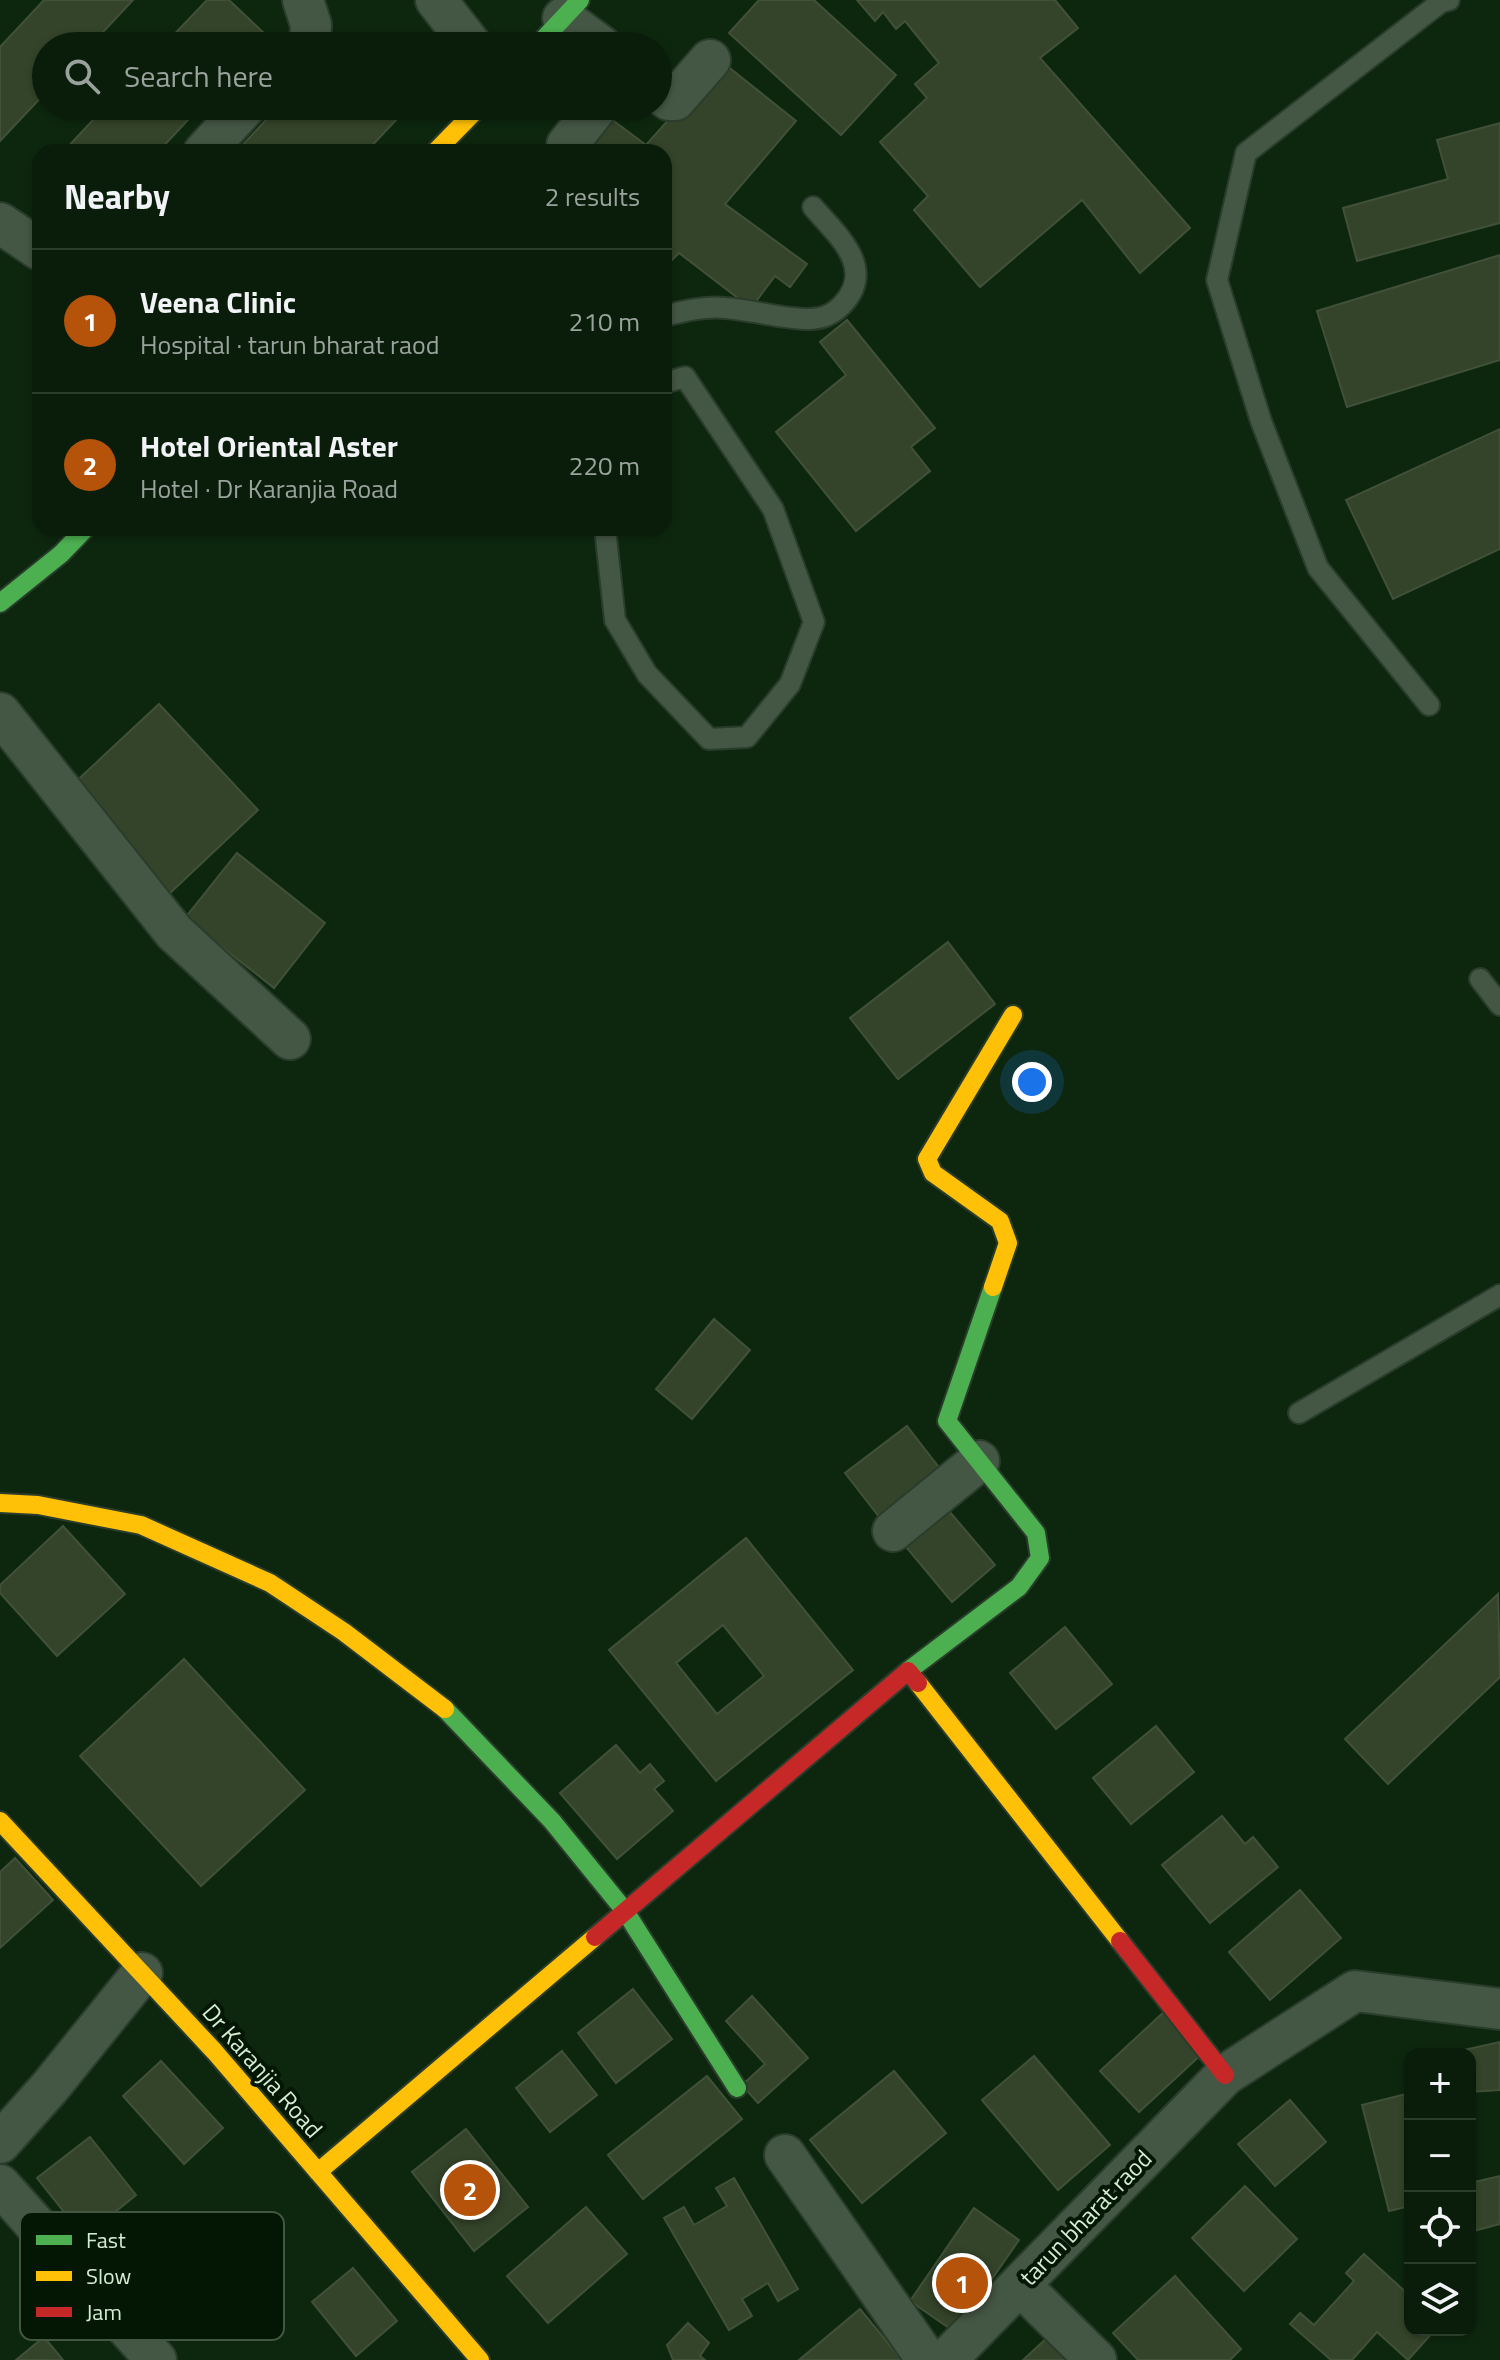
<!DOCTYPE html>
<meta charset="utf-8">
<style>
body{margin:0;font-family:"Titillium Web",sans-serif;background:#182a18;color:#f1f3f6}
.controls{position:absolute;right:24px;bottom:24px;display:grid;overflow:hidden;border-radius:16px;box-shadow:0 2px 6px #0004}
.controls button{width:72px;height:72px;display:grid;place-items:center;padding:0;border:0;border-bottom:2px solid #2a3b2b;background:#0a1d0a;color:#f1f3f6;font:40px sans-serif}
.you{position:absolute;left:1032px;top:1082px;width:28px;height:28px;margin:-20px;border:6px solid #fff;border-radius:50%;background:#1a73e8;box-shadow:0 0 0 12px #1a73e833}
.badge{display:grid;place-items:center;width:52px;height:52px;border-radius:50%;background:#b45309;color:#fff;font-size:26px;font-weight:700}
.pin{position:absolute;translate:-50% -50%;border:4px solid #fff;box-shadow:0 2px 8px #0006}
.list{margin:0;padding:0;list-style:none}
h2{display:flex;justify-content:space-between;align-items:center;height:104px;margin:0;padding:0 32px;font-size:34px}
h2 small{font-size:26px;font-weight:400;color:#99a29c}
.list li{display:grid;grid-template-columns:52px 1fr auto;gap:24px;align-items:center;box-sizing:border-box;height:144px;padding:0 32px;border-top:2px solid #2a3b2b}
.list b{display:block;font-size:30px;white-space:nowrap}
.list p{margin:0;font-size:26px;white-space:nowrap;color:#99a29c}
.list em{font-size:26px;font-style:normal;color:#99a29c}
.icon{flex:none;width:44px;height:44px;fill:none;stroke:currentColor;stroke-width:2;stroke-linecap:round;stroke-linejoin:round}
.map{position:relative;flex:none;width:1500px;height:2360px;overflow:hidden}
.search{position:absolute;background:#0a1d0a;box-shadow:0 2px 6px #0004;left:32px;top:32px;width:640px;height:88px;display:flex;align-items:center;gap:20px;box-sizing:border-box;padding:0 28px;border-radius:44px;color:#99a29c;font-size:30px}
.panel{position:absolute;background:#0a1d0a;box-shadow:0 2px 6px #0004;left:32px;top:144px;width:640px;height:392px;border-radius:24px}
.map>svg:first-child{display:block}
</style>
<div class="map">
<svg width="1500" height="2360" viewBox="0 0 1500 2360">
<rect width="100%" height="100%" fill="#0d270e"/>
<g fill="#34442a" stroke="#415139" stroke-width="2" fill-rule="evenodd">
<path d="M44 0H133L90 46H46V92L0 141V47Z"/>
<path d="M207 0H229L267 36 258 46H163Z"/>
<path d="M759 0H814L896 75 841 135 729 33Z"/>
<path d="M857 0H1055L1078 28 1040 58 1190 228 1140 273 1082 200 980 287 914 210 928 196 880 142 927 98 915 84 939 63 905 21 896 29 883 12 875 21Z"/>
<path d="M721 61 796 121 725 204 807 264 790 287 775 276 751 308 679 253 664 268V152H580L610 118 646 145Z"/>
<path d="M106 106H201L158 152H63Z"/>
<path d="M279 106H380L396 120 366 152H236Z"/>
<path d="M1500 123V223L1357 261 1343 208 1448 179 1437 140Z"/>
<path d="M1500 255V360L1347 407 1317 311Z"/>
<path d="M847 320 935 428 911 447 930 471 856 531 776 432 846 375 820 342Z"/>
<path d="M1500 429V549L1393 599 1346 500Z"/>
<path d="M159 704 258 810 169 894 69 788Z"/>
<path d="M237 853 325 923 274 988 185 918Z"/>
<path d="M948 942 995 1004 898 1079 850 1018Z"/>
<path d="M714 1319 750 1350 692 1419 656 1389Z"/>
<path d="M907 1426 948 1479 887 1527 845 1473Z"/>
<path d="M949 1511 995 1565 952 1602 906 1547Z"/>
<path d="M63 1526 125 1594 57 1656 0 1593V1585Z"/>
<path d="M746 1538 853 1670 716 1781 609 1650ZM723 1625 764 1676 717 1714 676 1663Z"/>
<path d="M1498 1594 1500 1677 1388 1784 1345 1739Z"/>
<path d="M1065 1627 1112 1684 1056 1729 1010 1673Z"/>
<path d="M184 1659 305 1790 201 1886 80 1756Z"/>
<path d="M1156 1726 1194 1772 1131 1824 1093 1778Z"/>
<path d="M616 1745 640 1773 650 1764 664 1781 654 1789 673 1811 617 1859 560 1793Z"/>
<path d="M1222 1816 1245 1844 1253 1837 1278 1867 1210 1923 1162 1865Z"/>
<path d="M15 1858 53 1900 0 1948V1872Z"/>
<path d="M1300 1890 1341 1938 1270 2000 1229 1952Z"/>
<path d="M633 1989 672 2039 616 2083 578 2033Z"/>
<path d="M752 1996 808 2058 758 2103 742 2085 765 2064 726 2021Z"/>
<path d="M1165 2011 1204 2052 1139 2112 1100 2071Z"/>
<path d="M1500 2042V2090L1470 2092V2054H1446Z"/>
<path d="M562 2051 597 2095 550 2132 516 2088Z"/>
<path d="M1034 2056 1110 2145 1058 2190 982 2100Z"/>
<path d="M161 2061 223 2128 184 2164 123 2096Z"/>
<path d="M894 2071 946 2133 862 2203 810 2140Z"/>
<path d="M707 2076 742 2119 643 2199 608 2155Z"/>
<path d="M1410 2093V2206L1389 2211 1362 2105Z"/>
<path d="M1290 2100 1326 2142 1275 2186 1238 2144Z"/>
<path d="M466 2129 528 2207 474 2251 412 2172Z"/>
<path d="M90 2137 136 2195 84 2237 37 2178Z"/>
<path d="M1500 2176V2224L1470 2232V2183Z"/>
<path d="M734 2178 798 2289 778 2301 768 2283 742 2299 752 2316 729 2330 664 2218 684 2207 694 2225 727 2206 716 2188Z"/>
<path d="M1245 2186 1297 2239 1244 2291 1192 2238Z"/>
<path d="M586 2207 627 2254 548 2323 507 2276Z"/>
<path d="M974 2208 1019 2240 955 2332 910 2301Z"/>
<path d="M1364 2254 1410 2296V2330H1435L1408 2360 1377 2332 1352 2360H1331L1290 2324 1300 2313 1314 2325 1354 2281 1346 2273Z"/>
<path d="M353 2268 397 2321 356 2356 312 2302Z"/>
<path d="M1175 2276 1241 2349 1230 2360H1138L1113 2333Z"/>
<path d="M860 2309 902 2360H799Z"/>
<path d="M688 2323 709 2343 700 2356 705 2360H673L667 2345Z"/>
<path d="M44 2337 63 2360H16Z"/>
<path d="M1048 2337 1068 2360H1023Z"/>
</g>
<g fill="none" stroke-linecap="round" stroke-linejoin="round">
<g stroke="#2a3c2b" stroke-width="24">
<g id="lane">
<path d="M664 316C684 311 704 306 725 308 753 310 781 319 810 319 824 318 832 315 842 305 877 268 837 235 813 207"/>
<path d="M605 528 615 620 647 674 709 739 747 737 790 684 814 622 773 509 685 377 664 383"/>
<path d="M1429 705 1318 568 1261 421 1217 280 1246 153 1441 2 1449 0"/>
<path d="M1480 979 1500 1005"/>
<path d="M1299 1413 1500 1295"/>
</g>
</g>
<g stroke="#2a3c2b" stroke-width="44">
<g id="street">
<path d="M303 0 311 25 310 44 308 46"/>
<path d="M436 0 472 46"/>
<path d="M563 18 601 46"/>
<path d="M658 92 669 100H675L710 60"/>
<path d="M567 145 598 106"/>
<path d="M204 152 246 106"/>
<path d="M0 223 40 250"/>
<path d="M0 713 174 932 290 1039"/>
<path d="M893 1531 979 1461"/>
<path d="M0 2143 50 2087 142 1973"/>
<path d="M785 2155 927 2360"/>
<path d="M0 2185 156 2360"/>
<path d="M1021 2286 1096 2360"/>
<path d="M946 2360 1225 2075 1355 1991 1500 2009"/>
</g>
</g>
<g stroke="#2a3c2b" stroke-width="22">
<g id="fast">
<path d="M537 46 580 0"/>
<path d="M0 603 61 554 86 528"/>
<path d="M908 1671 1019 1587 1040 1558 1036 1533 947 1421 993 1287"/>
<path d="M445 1709 552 1821 625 1911 737 2088"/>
</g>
</g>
<g stroke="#2a3c2b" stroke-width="22">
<g id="slow">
<path d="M435 152 480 106"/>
<path d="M993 1287 1008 1243 1000 1221 933 1173 927 1159 1013 1015"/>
<path d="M0 1503 38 1505 141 1525 270 1583 344 1632 445 1709"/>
<path d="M918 1683 1120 1941"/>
<path d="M0 1821 214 2051 480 2360"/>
<path d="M318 2172 595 1937"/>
</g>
</g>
<g stroke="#2a3c2b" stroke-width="22">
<g id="jam">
<path d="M595 1937 908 1671 918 1683"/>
<path d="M1120 1941 1225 2075"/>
</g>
</g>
<use href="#lane" stroke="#445644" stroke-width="20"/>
<use href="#street" stroke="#445644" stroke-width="40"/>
<use href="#fast" stroke="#4caf50" stroke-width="18"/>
<use href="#slow" stroke="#ffc107" stroke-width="18"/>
<use href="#jam" stroke="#c62828" stroke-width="18"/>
</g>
<g text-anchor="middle" stroke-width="8" stroke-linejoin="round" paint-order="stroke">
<g font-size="24" fill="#d4edd2" stroke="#041604">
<text transform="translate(262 2071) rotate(49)" y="8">Dr Karanjia Road</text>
<text transform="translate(1086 2218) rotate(-46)" y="8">tarun bharat raod</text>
</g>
</g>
<rect x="20" y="2212" width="264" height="128" rx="12" fill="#041604" stroke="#425642" stroke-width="2"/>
<rect x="36" y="2235" width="36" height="10" fill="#4caf50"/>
<rect x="36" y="2271" width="36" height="10" fill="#ffc107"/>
<rect x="36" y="2307" width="36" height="10" fill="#c62828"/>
<g font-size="22" fill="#d4edd2">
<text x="86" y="2248">Fast</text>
<text x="86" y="2284">Slow</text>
<text x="86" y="2320">Jam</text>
</g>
</svg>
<div class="controls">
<button>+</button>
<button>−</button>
<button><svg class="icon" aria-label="locate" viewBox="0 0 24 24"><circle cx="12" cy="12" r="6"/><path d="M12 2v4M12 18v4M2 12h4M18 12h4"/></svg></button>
<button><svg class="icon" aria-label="layers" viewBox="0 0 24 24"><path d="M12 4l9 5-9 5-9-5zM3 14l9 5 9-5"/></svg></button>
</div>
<div class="you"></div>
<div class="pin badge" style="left:962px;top:2283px">1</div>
<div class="pin badge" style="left:470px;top:2190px">2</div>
<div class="search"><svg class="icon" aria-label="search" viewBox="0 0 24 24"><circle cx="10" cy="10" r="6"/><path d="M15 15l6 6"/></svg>Search here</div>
<section class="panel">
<h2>Nearby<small>2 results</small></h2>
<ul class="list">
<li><span class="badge">1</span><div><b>Veena Clinic</b><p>Hospital · tarun bharat raod</p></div><em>210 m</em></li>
<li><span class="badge">2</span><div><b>Hotel Oriental Aster</b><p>Hotel · Dr Karanjia Road</p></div><em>220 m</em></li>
</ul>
</section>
</div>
